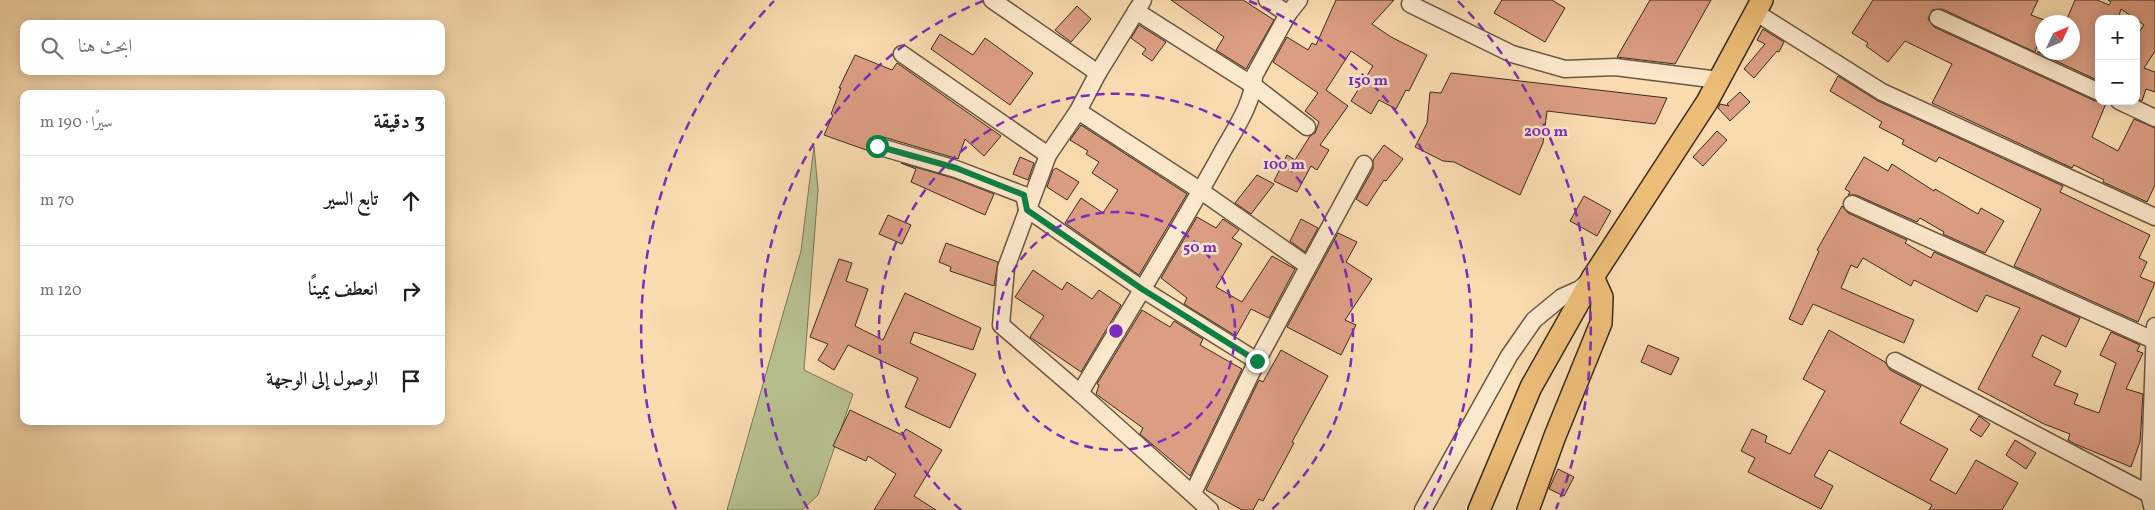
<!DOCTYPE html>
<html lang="ar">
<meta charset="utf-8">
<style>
body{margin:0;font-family:Vollkorn,Amiri,serif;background:#f2f2f2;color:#202124;direction:rtl}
.controls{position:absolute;right:15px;top:15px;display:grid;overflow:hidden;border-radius:10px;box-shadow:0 2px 12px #0003}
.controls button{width:45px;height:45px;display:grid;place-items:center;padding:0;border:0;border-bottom:1px solid #e0e0e0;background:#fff;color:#202124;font:25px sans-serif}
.compass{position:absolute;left:2035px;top:15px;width:45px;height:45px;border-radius:50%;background:#fff;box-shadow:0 2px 12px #0003;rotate:46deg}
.stop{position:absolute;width:15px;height:15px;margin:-11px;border:4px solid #0b8043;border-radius:50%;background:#fff}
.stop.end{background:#0b8043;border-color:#fff;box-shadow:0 1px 5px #0008}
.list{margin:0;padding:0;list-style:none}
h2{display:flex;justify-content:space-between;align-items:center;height:65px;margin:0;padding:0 20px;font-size:21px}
h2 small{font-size:16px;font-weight:400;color:#757577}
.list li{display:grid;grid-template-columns:32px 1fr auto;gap:15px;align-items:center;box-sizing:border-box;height:90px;padding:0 20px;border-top:1px solid #e0e0e0}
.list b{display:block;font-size:19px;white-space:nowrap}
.list em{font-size:16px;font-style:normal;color:#757577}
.icon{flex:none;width:28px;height:28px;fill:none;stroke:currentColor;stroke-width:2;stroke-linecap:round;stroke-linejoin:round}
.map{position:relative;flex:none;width:2155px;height:510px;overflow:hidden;direction:ltr}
.search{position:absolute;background:#fff;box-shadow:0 2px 12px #0003;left:20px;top:20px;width:425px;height:55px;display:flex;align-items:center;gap:12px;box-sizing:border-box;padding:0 18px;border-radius:10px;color:#757577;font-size:19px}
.panel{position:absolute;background:#fff;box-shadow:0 2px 12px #0003;left:20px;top:90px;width:425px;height:335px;border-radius:10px;direction:rtl}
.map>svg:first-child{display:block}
</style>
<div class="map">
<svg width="2155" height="510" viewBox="0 0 2155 510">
<rect width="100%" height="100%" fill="#fadcb0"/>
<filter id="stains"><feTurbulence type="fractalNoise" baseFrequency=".004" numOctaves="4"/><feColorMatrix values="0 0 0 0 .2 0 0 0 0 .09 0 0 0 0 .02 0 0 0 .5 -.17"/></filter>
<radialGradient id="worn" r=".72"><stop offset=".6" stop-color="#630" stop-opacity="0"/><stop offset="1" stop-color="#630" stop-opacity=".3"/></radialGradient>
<path fill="#b8c290" stroke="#797657" d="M814 146 818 190 804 370 853 394 818 495 802 510H727L801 251Z"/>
<g fill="#dc9e83" stroke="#3a2b1e">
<path d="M1171 0H1243L1274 20 1246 69 1216 50 1224 37Z"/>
<path d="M1336 0H1394L1372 24 1391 37 1427 55 1409 91 1406 90 1396 109 1379 100 1371 114 1351 101 1373 66 1351 51 1326 90 1348 106 1320 145 1329 150 1317 170 1311 166 1297 192 1274 181 1287 155 1295 160 1310 136 1315 133 1319 122 1305 111 1318 93 1273 62 1287 37 1308 50 1312 43 1316 45Z"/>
<path d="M1502 0H1552L1565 8 1545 42 1494 13Z"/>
<path d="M1650 0H1711L1675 64 1617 57Z"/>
<path d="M1873 0H2038L2031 15 2047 21 2042 22V32L2035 52 1942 9 1932 10 1928 19 1934 27 2095 101H2107L2092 137 2118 151 2134 119 2155 128V185L2147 202 2103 182 2104 180 2074 165 2072 168 1932 103 1952 64 1905 41 1888 62 1866 46 1868 43 1852 33Z"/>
<path d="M2075 0H2097L2109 5 2111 2 2108 0H2155V51L2144 68 2155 72V92L2146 89 2142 101 2136 98V36L2144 25 2121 9 2118 19H2099V81L2037 52H2072V21L2067 19Z"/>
<path d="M1077 6 1091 19 1071 42 1055 30Z"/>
<path d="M1139 25 1166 42 1152 61 1142 54 1146 49 1131 38Z"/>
<path d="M1763 29 1784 42 1779 52 1777 51 1754 78 1744 69 1765 44 1757 40Z"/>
<path d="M940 34 973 55 985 38 1033 73 1010 105 931 49Z"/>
<path d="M855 55 892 70 897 63 1001 136 984 156 965 139 958 159 880 136 870 139 867 144 869 151 824 135 833 115 831 114 841 88H839Z"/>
<path d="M1451 73 1667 98 1655 124 1547 111 1543 143 1520 195 1454 162 1443 161 1415 147 1427 123 1430 92 1441 93Z"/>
<path d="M1838 76 1878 101 2063 186 2060 192 2150 235 2139 258 2147 262 2140 277 2155 283 2138 322 2014 266 2041 209 1939 157 1936 162 1902 144 1904 140 1879 127 1882 122 1830 91Z"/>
<path d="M1740 92 1750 102 1730 121 1718 108 1720 104 1729 106 1727 104Z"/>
<path d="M1081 125 1187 194 1139 275 1065 223 1081 198 1103 213 1118 190 1092 173 1099 162 1086 154 1088 151 1070 140Z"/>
<path d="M1717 131 1727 140 1703 166 1693 157Z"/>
<path d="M1384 145 1403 159 1386 181 1384 180 1367 206 1356 199 1373 169V160Z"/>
<path d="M1020 157 1034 163 1028 180 1013 174Z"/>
<path d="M1864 157 1888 171 1892 164 1934 191 1935 189 1978 214 1981 208 2004 221 1985 253 1943 234 1944 232 1920 218 1917 222 1856 195H1848L1850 192 1845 189Z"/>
<path d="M901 163 953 178 994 194 985 215 911 182 916 169Z"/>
<path d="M1056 168 1079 182 1067 200 1047 187 1053 170Z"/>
<path d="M1257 175 1274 184 1251 214 1235 203Z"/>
<path d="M1584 196 1611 211 1597 236 1570 221Z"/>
<path d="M1842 206 1848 213 1907 240 1905 243 1931 258 1934 252 2080 318 2066 347 2042 335 2032 356 2061 371 2054 385 2078 394 2074 404 2099 413 2116 363 2100 355 2111 332 2140 345 2137 351 2143 353 2126 389 2143 394 2140 442 2131 467 2075 444 2068 440 2070 434 2044 424 1978 389 2020 308 1986 295 1977 312 1914 280 1911 286 1863 258 1857 268 1851 265 1841 288 1914 320 1904 343 1813 304 1802 325 1789 319 1819 251 1817 250Z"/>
<path d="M888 215 911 225 902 244 879 234Z"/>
<path d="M1197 217 1216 228 1223 219 1239 230 1232 238 1242 244 1216 287 1242 302 1272 256 1295 269 1269 318 1251 309 1236 336 1184 304 1187 298 1161 278Z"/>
<path d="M1301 219 1318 228 1305 252 1290 241Z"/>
<path d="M1338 233 1357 242 1346 262 1372 279 1345 320 1356 325 1341 355 1287 327Z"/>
<path d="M946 243 998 262 994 286 950 271 951 267 939 262Z"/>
<path d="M839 259 852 263 846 281 868 289 855 326 883 340 905 293 981 328 973 350 914 332 910 343 976 374 950 428 905 407 918 378 848 345 834 370 818 360 828 344 810 337Z"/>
<path d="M1033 270 1062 290 1067 282 1092 299 1099 290 1121 305 1081 372 1030 337 1044 316 1015 297Z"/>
<path d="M1142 310 1170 327 1174 321 1203 339 1200 345 1242 369 1190 476 1140 434 1143 428 1096 394 1099 385 1097 384Z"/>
<path d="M1829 330 1885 362 1890 370 1921 386 1900 423 1948 449 1930 480 1956 494 1976 460 2018 483 2002 510H1929L1932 505 1829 450 1814 476 1833 486 1821 509 1748 472 1755 458 1741 451 1752 429 1767 436 1765 442 1790 454 1825 391 1803 379Z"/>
<path d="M1648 345 1679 358 1671 375 1641 362Z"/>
<path d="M1281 350 1328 376 1292 442 1294 443 1263 501 1259 499 1253 510H1242L1206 490 1259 380 1263 382Z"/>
<path d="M850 410 902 435 906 429 942 450 914 496 936 510H874L896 474 868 456 866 461 833 446Z"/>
<path d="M1979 416 1990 424 1981 437 1970 430Z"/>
<path d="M2015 440 2036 453 2026 469 2006 455Z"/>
<path d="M1558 469 1574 477 1564 496 1549 489Z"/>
</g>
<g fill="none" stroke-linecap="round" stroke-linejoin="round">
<g stroke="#6a5742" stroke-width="19">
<g id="minor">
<path d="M992 0 1098 73"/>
<path d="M1267 0 1288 14"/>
<path d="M1410 4 1512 54 1565 69 1615 67 1719 80"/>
<path d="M1136 11 1254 86 1307 127"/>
<path d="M1755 12 1882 92 2155 217"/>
<path d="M1938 18 2099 92"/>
<path d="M902 54 1048 155"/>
<path d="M2119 101 2155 118"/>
<path d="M1078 111 1201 191 1308 266"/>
<path d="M877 146 956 169 1024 195 1027 209 1142 289 1257 361"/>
<path d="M1852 204 2153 340"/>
<path d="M1895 361 2149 494 2155 491"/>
<path d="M1080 393 1001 325 1006 268 1048 155 1078 111 1098 73 1143 0"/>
<path d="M1193 493 1257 361 1364 164"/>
<path d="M1210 510 1080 393C1127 314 1176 236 1220 156 1233 132 1254 103 1254 76L1288 14 1299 0"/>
<path d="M1423 510 1509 356 1534 320 1562 297 1580 289 1590 280"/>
<path d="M2153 510 2149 494 2155 326"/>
</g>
</g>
<g stroke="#3a2b1e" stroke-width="24">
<g id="major">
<path d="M1479 510 1531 387 1593 277 1707 102 1762 0"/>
<path d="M1528 510 1555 436 1601 323 1602 297 1593 277"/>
</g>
</g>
<use href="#minor" stroke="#fce8cc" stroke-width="16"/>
<use href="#major" stroke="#edbe78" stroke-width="21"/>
</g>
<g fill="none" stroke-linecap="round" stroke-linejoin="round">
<path stroke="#0b8043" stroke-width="6" d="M877 146 956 168 1024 195 1027 210 1142 289 1257 361"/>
</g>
<g fill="none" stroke="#7b2cbf" stroke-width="2.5" stroke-dasharray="9 6">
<circle cx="1116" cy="331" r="119"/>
<path d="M961 510A237 237 0 1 1 1271 510"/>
<path d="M808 509A356 356 0 0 1 983 1M1249 1A356 356 0 0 1 1424 509"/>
<path d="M676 509A475 475 0 0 1 774 1M1458 1A475 475 0 0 1 1556 509"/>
</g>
<circle cx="1116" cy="331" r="8" fill="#7b2cbf" stroke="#fce8cc" stroke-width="2.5"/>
<g font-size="15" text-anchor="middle" font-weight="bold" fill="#7b2cbf" stroke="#fce8cc" stroke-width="5" stroke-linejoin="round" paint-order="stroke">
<text x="1368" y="85">150 m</text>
<text x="1546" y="136">200 m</text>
<text x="1284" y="169">100 m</text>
<text x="1200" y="252">50 m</text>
</g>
<rect width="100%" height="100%" filter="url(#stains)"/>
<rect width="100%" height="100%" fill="url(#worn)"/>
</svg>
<div class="controls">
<button>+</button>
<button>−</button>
</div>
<svg class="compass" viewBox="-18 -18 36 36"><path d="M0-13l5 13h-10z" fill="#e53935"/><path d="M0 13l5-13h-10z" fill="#757577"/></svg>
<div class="stop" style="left:877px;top:146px"></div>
<div class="stop end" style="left:1257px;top:361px"></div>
<div class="search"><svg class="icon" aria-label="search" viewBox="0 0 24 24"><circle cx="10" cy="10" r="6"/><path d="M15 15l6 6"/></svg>ابحث هنا</div>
<section class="panel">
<h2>3 دقيقة<small>سيرًا · 190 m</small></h2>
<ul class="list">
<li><svg class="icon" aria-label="ahead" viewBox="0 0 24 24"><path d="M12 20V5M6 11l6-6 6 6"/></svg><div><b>تابع السير</b></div><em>70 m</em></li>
<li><svg class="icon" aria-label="right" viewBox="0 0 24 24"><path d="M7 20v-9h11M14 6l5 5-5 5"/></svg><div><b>انعطف يمينًا</b></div><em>120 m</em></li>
<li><svg class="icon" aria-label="arrive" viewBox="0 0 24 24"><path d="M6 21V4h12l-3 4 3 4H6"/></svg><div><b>الوصول إلى الوجهة</b></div></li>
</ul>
</section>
</div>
